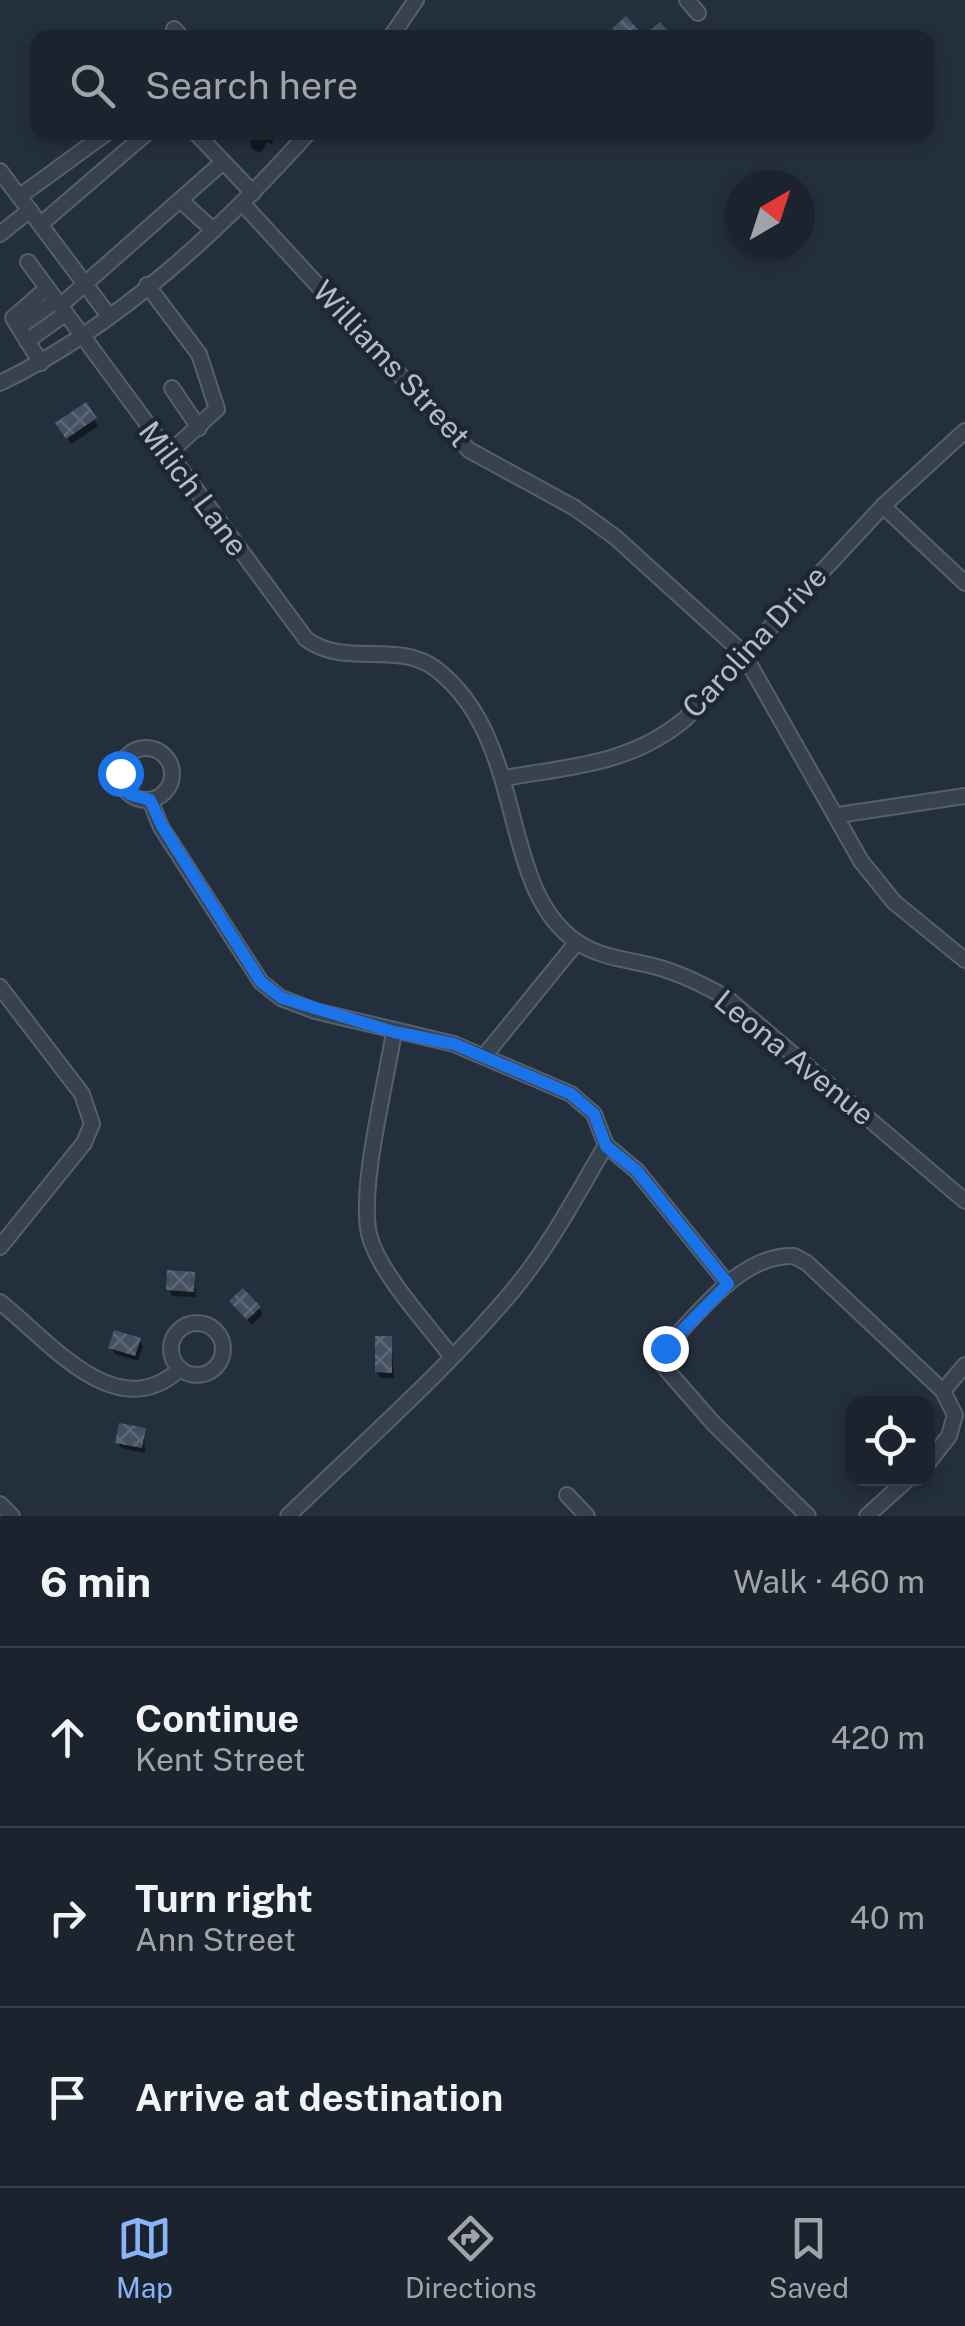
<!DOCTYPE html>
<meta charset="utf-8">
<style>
body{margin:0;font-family:"Public Sans",sans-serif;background:#242b36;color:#f1f3f6}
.controls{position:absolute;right:30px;bottom:30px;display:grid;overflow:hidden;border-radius:20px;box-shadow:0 5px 15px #0003}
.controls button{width:90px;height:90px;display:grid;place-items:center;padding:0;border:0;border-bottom:2px solid #39404a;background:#1b232e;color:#f1f3f6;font:50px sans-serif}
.compass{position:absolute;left:725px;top:170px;width:90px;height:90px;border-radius:50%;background:#1b232e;box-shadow:0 5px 15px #0003;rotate:39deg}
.stop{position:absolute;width:30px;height:30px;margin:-22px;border:8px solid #1a73e8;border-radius:50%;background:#fff}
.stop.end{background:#1a73e8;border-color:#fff;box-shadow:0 2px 10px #0008}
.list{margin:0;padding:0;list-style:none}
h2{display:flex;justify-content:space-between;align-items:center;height:130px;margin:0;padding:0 40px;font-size:42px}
h2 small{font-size:32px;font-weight:400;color:#a0a4aa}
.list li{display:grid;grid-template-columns:65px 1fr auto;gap:30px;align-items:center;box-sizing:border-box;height:180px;padding:0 40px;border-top:2px solid #39404a}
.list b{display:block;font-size:38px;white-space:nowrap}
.list p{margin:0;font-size:32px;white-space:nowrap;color:#a0a4aa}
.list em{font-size:32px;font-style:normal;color:#a0a4aa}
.icon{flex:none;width:55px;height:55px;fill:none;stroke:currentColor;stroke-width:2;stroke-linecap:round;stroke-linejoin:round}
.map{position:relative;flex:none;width:965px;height:1516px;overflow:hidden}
.search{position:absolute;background:#1b232e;box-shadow:0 5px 15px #0003;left:30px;right:30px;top:30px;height:110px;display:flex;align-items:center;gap:25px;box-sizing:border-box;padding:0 35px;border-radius:20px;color:#a0a4aa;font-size:38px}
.sheet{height:670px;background:#1b232e}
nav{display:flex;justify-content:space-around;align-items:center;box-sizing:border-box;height:140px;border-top:2px solid #39404a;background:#1b232e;font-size:28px;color:#a0a4aa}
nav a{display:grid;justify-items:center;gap:5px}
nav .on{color:#8ab4f8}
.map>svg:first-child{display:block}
</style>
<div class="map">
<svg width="965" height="1516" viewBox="0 0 965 1516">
<defs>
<pattern id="building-cross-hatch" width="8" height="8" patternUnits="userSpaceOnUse" patternTransform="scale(2.5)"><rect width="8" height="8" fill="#455162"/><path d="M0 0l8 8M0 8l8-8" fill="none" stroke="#5d6877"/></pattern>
</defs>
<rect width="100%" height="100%" fill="#242f3e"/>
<g fill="#0007">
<path d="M242 132H285L282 140 275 137 272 144 267 142 261 153 252 149 248 135Z"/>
<path d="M86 406 98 426 71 444 58 424Z"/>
<path d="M194 1274 196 1297 172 1296 169 1290Z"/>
<path d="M232 1302 259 1308 263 1314 252 1325Z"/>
<path d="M391 1339 394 1378H381L377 1372Z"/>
<path d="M139 1340 143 1346 138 1361 115 1354 111 1348Z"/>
<path d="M144 1431 145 1453 121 1448 118 1442Z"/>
</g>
<g fill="url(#building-cross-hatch)">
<path d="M626 16 644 36 660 22 674 38H620L612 29Z"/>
<path d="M86 402 97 418 66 439 55 423Z"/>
<path d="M167 1270 195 1272 194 1292 166 1290Z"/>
<path d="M243 1288 261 1307 247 1320 229 1301Z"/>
<path d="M114 1330 141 1338 135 1356 108 1348Z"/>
<path d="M375 1336H392V1373L375 1372Z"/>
<path d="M119 1423 146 1428 142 1448 115 1443Z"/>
</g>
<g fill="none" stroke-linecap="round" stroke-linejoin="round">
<g stroke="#565f6c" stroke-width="18">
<g id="minor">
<path d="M687 0 698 13"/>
<path d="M174 29 182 38"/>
<path d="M390 38 416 0"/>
<path d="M195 132 253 193"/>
<path d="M0 171 109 316"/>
<path d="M20 196 108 132"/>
<path d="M180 200 212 229"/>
<path d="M243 204 469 450 575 508 615 537 743 653 861 861 894 902 965 960"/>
<path d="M41 224 148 132"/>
<path d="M0 234 30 210"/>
<path d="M28 262 306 639C345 668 398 640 436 669 529 741 497 888 577 942 600 958 631 960 657 967 682 974 704 985 727 998L965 1201"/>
<path d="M147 285 199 354 217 409 167 455"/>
<path d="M60 306 223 162"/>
<path d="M19 327 56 301"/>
<path d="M27 341 65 314"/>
<path d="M41 363 13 318 47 288"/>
<path d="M0 383C118 326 222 229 309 132"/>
<path d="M172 388 199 428"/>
<path d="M883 506 965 583"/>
<circle cx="146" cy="774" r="26"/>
<path d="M505 778C573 766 631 764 685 719L883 506 965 431"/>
<path d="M150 800 161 827 261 982 281 998 315 1011 454 1044 571 1094 594 1114 606 1145 637 1171 728 1284"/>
<path d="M838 815 965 796"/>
<path d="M0 987 82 1094 92 1124 84 1143 0 1247"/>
<path d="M394 1032C386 1083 359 1187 369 1234 378 1272 428 1325 452 1357"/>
<path d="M485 1055 577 942"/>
<path d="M0 1302C51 1343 117 1427 180 1369"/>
<circle cx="197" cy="1349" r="26"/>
<path d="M943 1391 965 1365"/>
<path d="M567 1495 587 1516"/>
<path d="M0 1504 12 1516"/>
<path d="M288 1516C364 1442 447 1370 515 1288 551 1244 577 1194 606 1145"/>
<path d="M808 1516 714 1424 659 1361 665 1348C699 1313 741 1254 794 1256L807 1263 943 1391 955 1415 949 1436 928 1463"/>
<path d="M867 1516 909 1478"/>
</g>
</g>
<use href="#minor" stroke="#38414e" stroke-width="14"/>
</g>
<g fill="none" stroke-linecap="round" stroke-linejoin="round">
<path stroke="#1a73e8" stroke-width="12" d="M120 773 129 794 150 800 162 826 261 982 282 998 394 1032 454 1044 571 1094 594 1114 606 1146 637 1171 728 1284 665 1348"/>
</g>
<g text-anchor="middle" stroke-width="9" stroke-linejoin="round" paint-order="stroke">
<g font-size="30" fill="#b4bcc9" stroke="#1d2633">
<text transform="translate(391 364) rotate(47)" y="10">Williams Street</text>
<text transform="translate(193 489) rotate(53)" y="10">Milich Lane</text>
<text transform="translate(755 642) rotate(-47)" y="10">Carolina Drive</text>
<text transform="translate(794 1058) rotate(39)" y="10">Leona Avenue</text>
</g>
</g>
</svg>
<div class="controls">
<button><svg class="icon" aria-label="locate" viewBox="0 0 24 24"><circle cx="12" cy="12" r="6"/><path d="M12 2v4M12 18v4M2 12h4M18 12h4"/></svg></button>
</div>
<svg class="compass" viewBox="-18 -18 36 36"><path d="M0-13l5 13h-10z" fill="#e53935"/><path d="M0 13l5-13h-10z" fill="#a0a4aa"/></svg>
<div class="stop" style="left:120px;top:773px"></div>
<div class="stop end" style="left:665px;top:1348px"></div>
<div class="search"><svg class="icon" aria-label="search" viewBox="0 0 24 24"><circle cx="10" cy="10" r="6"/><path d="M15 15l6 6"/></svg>Search here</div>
</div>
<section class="sheet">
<h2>6 min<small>Walk · 460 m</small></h2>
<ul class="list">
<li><svg class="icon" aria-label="ahead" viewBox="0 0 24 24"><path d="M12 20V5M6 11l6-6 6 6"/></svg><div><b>Continue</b><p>Kent Street</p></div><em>420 m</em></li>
<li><svg class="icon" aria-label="right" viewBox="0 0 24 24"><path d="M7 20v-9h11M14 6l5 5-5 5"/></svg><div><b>Turn right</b><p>Ann Street</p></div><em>40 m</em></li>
<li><svg class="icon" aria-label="arrive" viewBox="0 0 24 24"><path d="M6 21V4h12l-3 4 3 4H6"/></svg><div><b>Arrive at destination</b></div></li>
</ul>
</section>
<nav>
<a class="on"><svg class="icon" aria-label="map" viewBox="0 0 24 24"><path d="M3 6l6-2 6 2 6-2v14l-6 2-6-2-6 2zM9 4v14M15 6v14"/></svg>Map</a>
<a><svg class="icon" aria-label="directions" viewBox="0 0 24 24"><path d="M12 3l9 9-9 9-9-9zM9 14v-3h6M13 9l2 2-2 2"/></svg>Directions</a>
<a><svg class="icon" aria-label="saved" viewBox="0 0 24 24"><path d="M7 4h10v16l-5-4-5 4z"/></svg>Saved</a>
</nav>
